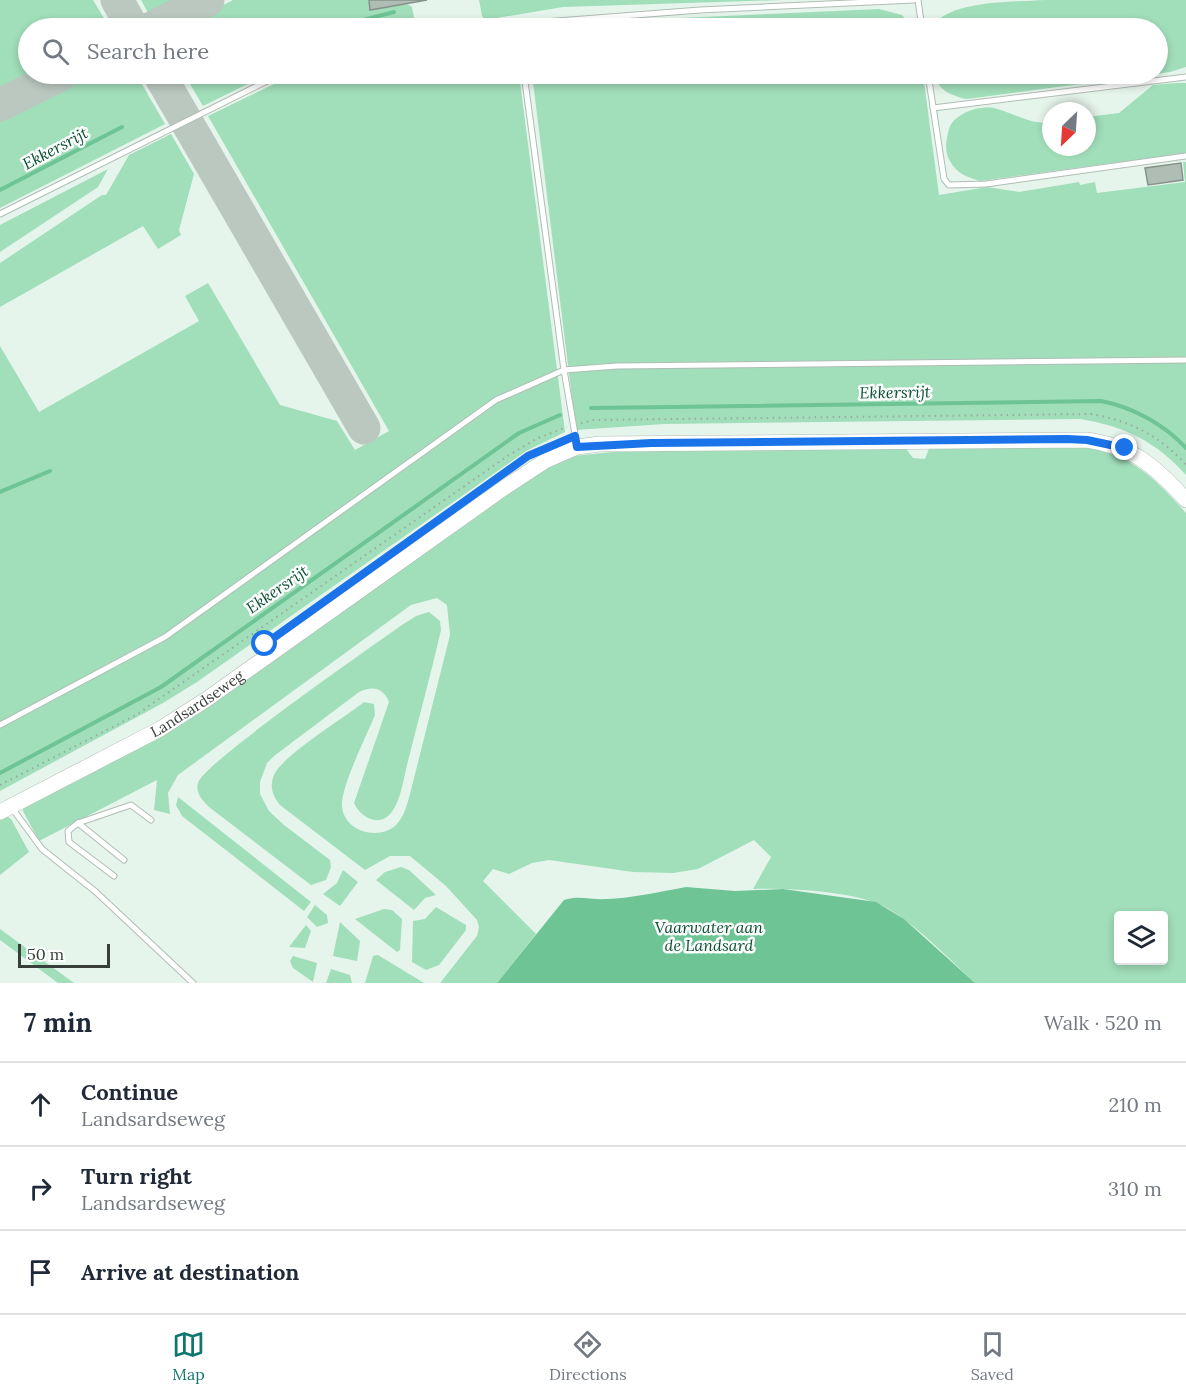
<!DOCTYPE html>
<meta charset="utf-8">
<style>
body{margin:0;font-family:Lora,serif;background:#f2f2f3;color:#1f2937}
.controls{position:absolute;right:18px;bottom:18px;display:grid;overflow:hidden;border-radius:6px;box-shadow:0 3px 9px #0003}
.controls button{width:54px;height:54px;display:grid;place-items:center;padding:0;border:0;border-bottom:2px solid #e0e1e3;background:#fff;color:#1f2937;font:30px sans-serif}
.compass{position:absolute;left:1042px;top:102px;width:54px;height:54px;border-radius:50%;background:#fff;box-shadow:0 3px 9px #0003;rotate:205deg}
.scale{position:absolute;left:18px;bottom:15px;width:92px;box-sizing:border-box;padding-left:6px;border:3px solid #383e3a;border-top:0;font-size:16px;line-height:21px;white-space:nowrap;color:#383e3a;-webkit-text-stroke:4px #fcfefd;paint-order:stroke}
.stop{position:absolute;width:18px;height:18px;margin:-14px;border:4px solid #1a73e8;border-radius:50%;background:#fff}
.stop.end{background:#1a73e8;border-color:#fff;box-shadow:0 2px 6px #0008}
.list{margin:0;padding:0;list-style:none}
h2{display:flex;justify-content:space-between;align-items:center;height:78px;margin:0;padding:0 24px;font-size:26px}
h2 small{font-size:20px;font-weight:400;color:#747a83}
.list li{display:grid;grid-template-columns:39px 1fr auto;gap:18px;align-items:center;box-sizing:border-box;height:84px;padding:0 24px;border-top:2px solid #e0e1e3}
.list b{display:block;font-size:22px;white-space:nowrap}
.list p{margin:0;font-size:20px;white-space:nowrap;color:#747a83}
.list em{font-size:20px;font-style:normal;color:#747a83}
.icon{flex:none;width:33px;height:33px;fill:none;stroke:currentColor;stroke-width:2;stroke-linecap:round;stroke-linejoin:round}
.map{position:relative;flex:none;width:1186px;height:983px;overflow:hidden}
.search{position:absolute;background:#fff;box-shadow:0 3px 9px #0003;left:18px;right:18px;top:18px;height:66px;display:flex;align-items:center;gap:15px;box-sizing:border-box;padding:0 21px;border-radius:33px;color:#747a83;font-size:22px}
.sheet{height:330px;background:#fff}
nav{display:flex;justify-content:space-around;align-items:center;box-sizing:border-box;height:84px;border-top:2px solid #e0e1e3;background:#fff;font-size:16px;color:#747a83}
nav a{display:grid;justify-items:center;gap:3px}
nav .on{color:#0f766e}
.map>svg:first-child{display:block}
</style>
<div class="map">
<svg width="1186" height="983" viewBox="0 0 1186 983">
<rect width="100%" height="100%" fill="#e6f5ec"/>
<g fill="#a1deba" fill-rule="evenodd">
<path d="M0 0H93L110 28H28V74H38L0 93Z"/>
<path d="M141 0H186L151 18Z"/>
<path d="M233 0H369L371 10 407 4 412 7 416 28H178Z"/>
<path d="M479 0H783L563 7 485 20 482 16Z"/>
<path d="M1046 0H1186V67L1170 72 967 99C951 96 938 90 934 74H1158V28H932C946 0 1013 2 1046 0Z"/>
<path d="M879 9 902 15 913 28H527V25Z"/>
<path d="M89 74H136L165 124 0 208V117Z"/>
<path d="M184 74H268L203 106Z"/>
<path d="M295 74H519L565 432 526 451 197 682 163 703 0 791V346L39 412 199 321 185 296 208 283 280 405 337 421 355 450 389 431 208 116Z"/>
<path d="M532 74H923L939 195 987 187 1019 192 1079 182 1080 185 1095 182 1097 193 1185 182 1183 162H1186V475C1157 442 1124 426 1080 419L664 424 576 430Z"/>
<path d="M1176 83H1186V153L980 181C967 177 957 174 950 161 944 151 946 140 949 129 954 113 982 104 997 109 1016 114 1031 125 1051 122V147H1087V117L1119 113 1153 85Z"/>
<path d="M171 134 194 174 179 230 181 235 158 249 143 226 0 307V263L102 195H106L129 155Z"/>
<path d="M108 169 98 187 0 252V225Z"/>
<path d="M1088 445C1137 461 1152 475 1186 513V983H975C949 959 922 930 892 911 863 891 789 888 753 889L771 857 754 840 698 869 673 873 633 872 549 860 532 863 509 874 493 869 483 881 536 934 497 983H440L477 936 479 927 477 920 446 886 410 856H390L365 870 280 805C273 796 269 787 274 775 283 755 344 718 364 702L374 704 375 715C367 735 340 788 342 807 345 833 381 841 397 824 404 816 407 805 410 794L450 635 447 605 437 598 411 605 178 775 168 793 170 814 154 810 157 780 39 841 23 811V806L111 761 544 466 573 456 613 452 904 446 913 458 925 459 930 446ZM1118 916H1164V960H1118Z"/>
<path d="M429 612 440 621 441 630C431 674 419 717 408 761 404 776 401 801 391 813 379 828 360 817 354 803L389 702C383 687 372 686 359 692L274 756 267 763 260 782V794L269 811 284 825 330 860 331 867 326 880 311 885 209 807C203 801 195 793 198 783 202 764 374 645 402 625L416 616Z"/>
<path d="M178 797 311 902 304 911 182 816 176 805Z"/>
<path d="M5 815 11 819 29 852 0 875V817Z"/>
<path d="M401 867 409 870 436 895 425 898 414 910 376 880 385 872Z"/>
<path d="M343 870 358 882 340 906 323 894 337 883Z"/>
<path d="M315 905 327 915 328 923 317 927 307 917Z"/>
<path d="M436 907 466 925V930L439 965 426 970 412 962 413 921 425 919Z"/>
<path d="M384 909 392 910 402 919 400 950 397 952 355 919Z"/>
<path d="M340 922 360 941 357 961 333 956Z"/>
<path d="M306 925 311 931 305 948 289 947Z"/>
<path d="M0 929 74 983H58L0 940Z"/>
<path d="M378 955 424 983H365L373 956Z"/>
<path d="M293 956 317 963 313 982 293 968 290 961Z"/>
<path d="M331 969 350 975 352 983H326Z"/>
</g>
<path fill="#6ec495" d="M686 887 735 891 783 889 876 902 904 919 975 983H497L564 900C579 895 591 900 606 899 633 898 659 892 686 887Z"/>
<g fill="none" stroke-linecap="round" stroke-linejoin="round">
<g stroke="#6ec495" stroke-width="4">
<path d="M332 28 394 12"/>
<path d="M0 190 122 127"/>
<path d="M591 408 1101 401C1132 407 1164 424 1186 448"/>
<path d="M0 492 50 471"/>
<path d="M0 773 161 687 519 433 560 415"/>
</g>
<g stroke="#bbc8c0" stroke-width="33">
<path d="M117 0 133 28"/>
<path d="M151 28 208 0"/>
<path d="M159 74 364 428"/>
<path d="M0 105 62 74"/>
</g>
</g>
<g fill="#b0bdb5" stroke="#86938b" stroke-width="1.5">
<path d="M369 0H427L370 10Z"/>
<path d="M1181 163 1183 180 1148 185 1145 168Z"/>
</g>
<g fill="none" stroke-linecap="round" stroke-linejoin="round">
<g stroke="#b0bdb5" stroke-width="7">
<g id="lane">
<path d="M918 0 922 28"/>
<path d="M466 28 700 10 914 0"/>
<path d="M524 74 564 370 577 446"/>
<path d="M928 74 944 179 949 185 986 184 1186 156"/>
<path d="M933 108 1186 77"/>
<path d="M0 214 281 74"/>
<path d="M0 725 165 637 496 400 564 370 617 366 1186 360"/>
<path d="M12 808 42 849 96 892 193 983"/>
<path d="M78 823 124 860"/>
<path d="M114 876 69 842 68 831 78 823 131 805 151 820"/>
</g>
</g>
<g stroke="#b0bdb5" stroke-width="16">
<g id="secondary">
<path id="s1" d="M0 812 160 729 207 699 501 490 545 461 577 447 600 444 1087 440C1134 447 1155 466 1186 500"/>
</g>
</g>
<g stroke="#9da9a2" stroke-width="2" stroke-dasharray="1.5 4.5" stroke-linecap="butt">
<path d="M581 423 594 420 1091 414C1128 420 1161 436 1186 465"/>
<path d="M0 785 136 715 509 455 538 438 567 427"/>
</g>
<use href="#lane" stroke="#fff" stroke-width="5"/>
<use href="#secondary" stroke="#fff" stroke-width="15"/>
</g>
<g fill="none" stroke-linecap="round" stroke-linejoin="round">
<path stroke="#1a73e8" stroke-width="8" d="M265 644 528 456 575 436 577 447 651 443 1067 439 1087 440 1125 448"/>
</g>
<g text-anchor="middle" stroke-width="5" stroke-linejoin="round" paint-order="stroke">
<g font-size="15" fill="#383e3a" stroke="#fcfefd">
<text dy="5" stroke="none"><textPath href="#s1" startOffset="225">Landsardseweg</textPath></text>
</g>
<g font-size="16" font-style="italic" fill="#0c5032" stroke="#fcfefd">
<text transform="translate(55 148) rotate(-28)" y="6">Ekkersrijt</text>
<text transform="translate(895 392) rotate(-1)" y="6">Ekkersrijt</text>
<text transform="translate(277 589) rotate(-35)" y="6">Ekkersrijt</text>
<text x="709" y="933">Vaarwater aan<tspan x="709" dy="18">de Landsard</tspan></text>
</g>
</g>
</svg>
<div class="controls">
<button><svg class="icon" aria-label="layers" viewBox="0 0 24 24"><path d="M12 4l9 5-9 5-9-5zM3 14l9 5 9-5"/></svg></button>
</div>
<svg class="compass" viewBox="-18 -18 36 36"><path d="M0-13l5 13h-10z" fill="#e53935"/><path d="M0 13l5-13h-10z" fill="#747a83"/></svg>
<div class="scale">50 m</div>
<div class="stop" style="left:265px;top:644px"></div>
<div class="stop end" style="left:1125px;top:448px"></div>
<div class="search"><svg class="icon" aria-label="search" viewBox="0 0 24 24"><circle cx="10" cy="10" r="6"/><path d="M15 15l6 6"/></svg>Search here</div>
</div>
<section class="sheet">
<h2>7 min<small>Walk · 520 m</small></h2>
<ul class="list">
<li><svg class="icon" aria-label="ahead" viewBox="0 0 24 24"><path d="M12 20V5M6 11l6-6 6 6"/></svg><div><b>Continue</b><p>Landsardseweg</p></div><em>210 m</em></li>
<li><svg class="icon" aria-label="right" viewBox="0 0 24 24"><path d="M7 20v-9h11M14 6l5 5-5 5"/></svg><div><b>Turn right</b><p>Landsardseweg</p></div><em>310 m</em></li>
<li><svg class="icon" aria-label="arrive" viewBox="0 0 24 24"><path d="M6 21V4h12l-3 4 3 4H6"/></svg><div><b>Arrive at destination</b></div></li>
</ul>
</section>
<nav>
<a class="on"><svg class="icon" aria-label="map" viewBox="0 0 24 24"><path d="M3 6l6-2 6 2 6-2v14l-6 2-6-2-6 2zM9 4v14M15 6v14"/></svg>Map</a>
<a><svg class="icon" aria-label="directions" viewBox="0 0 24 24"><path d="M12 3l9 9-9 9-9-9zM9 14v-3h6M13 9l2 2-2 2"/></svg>Directions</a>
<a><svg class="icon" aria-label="saved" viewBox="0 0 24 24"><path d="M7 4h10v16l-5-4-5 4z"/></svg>Saved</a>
</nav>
